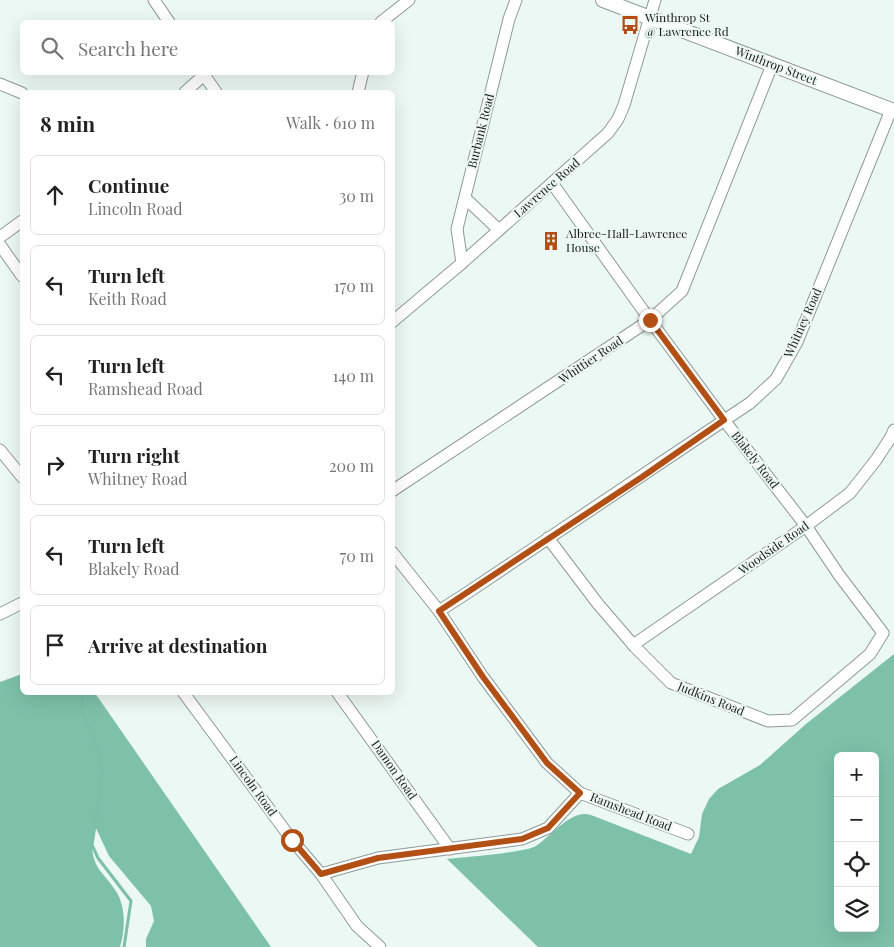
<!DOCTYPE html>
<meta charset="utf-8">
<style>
body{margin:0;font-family:"Playfair Display",serif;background:#f6f6f6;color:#222}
.controls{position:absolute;right:15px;bottom:15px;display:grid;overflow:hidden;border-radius:8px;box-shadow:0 5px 20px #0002}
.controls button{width:45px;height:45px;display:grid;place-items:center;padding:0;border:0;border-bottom:1px solid #e0e0e0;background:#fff;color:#222;font:25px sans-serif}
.stop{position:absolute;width:15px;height:15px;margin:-11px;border:4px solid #b14f15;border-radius:50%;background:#fff}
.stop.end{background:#b14f15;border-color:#fff;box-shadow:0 1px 5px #0008}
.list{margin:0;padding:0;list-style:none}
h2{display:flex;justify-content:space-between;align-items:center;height:65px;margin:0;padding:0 20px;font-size:21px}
h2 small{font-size:16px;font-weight:400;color:#767676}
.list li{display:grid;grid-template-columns:32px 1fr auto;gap:15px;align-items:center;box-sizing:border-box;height:80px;margin:0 10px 10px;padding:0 10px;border:1px solid #e0e0e0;border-radius:8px}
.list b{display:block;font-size:19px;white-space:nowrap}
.list p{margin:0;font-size:16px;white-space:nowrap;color:#767676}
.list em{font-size:16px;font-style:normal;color:#767676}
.icon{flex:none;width:28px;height:28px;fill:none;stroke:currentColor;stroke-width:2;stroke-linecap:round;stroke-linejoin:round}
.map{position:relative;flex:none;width:894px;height:947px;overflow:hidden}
.search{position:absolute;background:#fff;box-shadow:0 5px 20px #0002;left:20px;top:20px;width:375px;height:55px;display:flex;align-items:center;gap:12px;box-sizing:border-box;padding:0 18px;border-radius:8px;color:#767676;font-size:19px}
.panel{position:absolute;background:#fff;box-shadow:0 5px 20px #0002;left:20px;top:90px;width:375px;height:605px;border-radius:8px}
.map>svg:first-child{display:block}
</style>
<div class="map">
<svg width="894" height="947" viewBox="0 0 894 947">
<rect width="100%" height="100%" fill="#ecf8f3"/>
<g fill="#7dc1a9" fill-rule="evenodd">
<path d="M894 654V947H538L447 859C464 857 524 853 536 846 551 836 572 808 591 815L691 854 699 837 702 814 709 799 718 789 760 765 806 724ZM838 756H875V928H838Z"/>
<path d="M22 674V692L95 693 271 947H146V939L154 921 151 906 109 856 95 826C92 833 92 838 92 846 93 870 106 874 117 893 126 908 125 931 120 947H0V682Z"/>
</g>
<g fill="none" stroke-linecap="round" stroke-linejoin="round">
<path stroke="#7bbfa8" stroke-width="3" d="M82 692V712L99 752 102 772 100 792 92 845 98 858 131 901 124 947"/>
<g stroke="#8f9a96" stroke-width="13">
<g id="minor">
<path d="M154 0 169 22"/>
<path d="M381 22 409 0"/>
<path d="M202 72 216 92"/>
<path d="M0 84 22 93"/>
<path d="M185 92 204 75"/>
<path d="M358 92 363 72"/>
<path d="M465 198 499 230"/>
<path d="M0 237 22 221"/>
<path d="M0 245 22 276"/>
<path d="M462 263 457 229 509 19 516 0"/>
<path d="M392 322 462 263 608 133 618 119 624 105 655 0"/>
<path d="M0 450 22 477"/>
<path d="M392 491 650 320 682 291 772 65"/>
<path d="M548 538 598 604 635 647 671 683 768 721 792 720 870 654 883 633 839 575 806 526 724 420 650 320 552 183"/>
<path d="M392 552 439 611 483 677 547 763 580 793 688 834"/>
<path d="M439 611 467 593 750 403 776 379 797 342 891 110"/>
<path d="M0 614 22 603"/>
<path d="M633 645 806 526 850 493 876 460 891 437 894 430"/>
<path d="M183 692 292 840 321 874 357 926 380 947"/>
<path d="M337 692 450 849"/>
<path d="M321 874 378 858 522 839 548 828 580 793"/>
</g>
</g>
<g stroke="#8f9a96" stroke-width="16">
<path id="major" d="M603 0 894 111"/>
</g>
<use href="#minor" stroke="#fff" stroke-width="11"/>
<use href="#major" stroke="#fff" stroke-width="14"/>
</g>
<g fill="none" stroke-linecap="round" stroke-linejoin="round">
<path stroke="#b14f15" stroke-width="6" d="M292 840 321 874 378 858 522 839 548 828 580 793 547 763 483 677 439 611 642 477 724 420 650 320"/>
</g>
<defs>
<g id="bus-bare" transform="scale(1.5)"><path d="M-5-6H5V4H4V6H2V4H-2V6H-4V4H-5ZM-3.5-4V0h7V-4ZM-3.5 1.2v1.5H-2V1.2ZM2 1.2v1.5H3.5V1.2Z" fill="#b14f15" stroke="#ecf8f3" stroke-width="2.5" paint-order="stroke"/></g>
<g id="building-bare" transform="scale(1.5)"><path d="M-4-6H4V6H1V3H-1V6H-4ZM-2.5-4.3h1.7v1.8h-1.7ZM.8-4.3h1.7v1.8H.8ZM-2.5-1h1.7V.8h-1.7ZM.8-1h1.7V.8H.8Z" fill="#b14f15" stroke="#ecf8f3" stroke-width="2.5" paint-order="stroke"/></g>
</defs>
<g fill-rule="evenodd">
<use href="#bus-bare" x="630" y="25"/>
<use href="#building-bare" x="551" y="241"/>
</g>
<g text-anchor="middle" stroke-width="4" stroke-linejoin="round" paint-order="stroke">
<g font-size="12" fill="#171b1a" stroke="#ecf8f3" text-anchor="start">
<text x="645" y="22">Winthrop St<tspan x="645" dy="14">@ Lawrence Rd</tspan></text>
<text x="566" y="238">Albree-Hall-Lawrence<tspan x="566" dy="14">House</tspan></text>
</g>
<g font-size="12" fill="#171b1a" stroke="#ecf8f3">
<text transform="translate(776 66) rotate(21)" y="4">Winthrop Street</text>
<text transform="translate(481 131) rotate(-76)" y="4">Burbank Road</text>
<text transform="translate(547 188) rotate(-41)" y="4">Lawrence Road</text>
<text transform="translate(803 323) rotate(-66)" y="4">Whitney Road</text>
<text transform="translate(591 360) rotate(-34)" y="4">Whittier Road</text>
<text transform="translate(755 460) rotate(52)" y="4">Blakely Road</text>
<text transform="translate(774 548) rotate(-35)" y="4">Woodside Road</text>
<text transform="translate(711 699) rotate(22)" y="4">Judkins Road</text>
<text transform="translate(394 770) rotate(55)" y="4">Damon Road</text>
<text transform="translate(253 786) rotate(54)" y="4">Lincoln Road</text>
<text transform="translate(631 812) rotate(21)" y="4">Ramshead Road</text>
</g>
</g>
</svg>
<div class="controls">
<button>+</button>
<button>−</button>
<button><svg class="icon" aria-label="locate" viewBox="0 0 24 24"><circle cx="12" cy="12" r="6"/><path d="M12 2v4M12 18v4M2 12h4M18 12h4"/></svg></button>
<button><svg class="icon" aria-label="layers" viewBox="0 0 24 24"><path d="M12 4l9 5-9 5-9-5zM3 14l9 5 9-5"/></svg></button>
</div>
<div class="stop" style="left:292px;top:840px"></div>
<div class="stop end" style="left:650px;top:320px"></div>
<div class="search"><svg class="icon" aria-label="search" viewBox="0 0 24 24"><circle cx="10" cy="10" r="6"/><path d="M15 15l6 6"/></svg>Search here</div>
<section class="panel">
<h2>8 min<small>Walk · 610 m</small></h2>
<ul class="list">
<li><svg class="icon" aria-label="ahead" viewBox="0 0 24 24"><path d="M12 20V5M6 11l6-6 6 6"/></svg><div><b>Continue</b><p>Lincoln Road</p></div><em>30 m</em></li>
<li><svg class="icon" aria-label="left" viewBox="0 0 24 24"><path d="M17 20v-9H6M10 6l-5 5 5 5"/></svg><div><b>Turn left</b><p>Keith Road</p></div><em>170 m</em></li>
<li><svg class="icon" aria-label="left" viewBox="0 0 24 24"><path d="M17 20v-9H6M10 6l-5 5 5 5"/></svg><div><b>Turn left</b><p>Ramshead Road</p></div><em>140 m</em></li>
<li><svg class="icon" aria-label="right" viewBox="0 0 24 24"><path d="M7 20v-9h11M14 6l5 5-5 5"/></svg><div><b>Turn right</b><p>Whitney Road</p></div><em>200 m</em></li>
<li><svg class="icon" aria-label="left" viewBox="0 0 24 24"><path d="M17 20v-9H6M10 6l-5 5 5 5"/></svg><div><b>Turn left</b><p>Blakely Road</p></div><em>70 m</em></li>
<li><svg class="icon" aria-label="arrive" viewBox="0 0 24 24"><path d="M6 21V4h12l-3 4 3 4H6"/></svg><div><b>Arrive at destination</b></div></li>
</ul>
</section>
</div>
